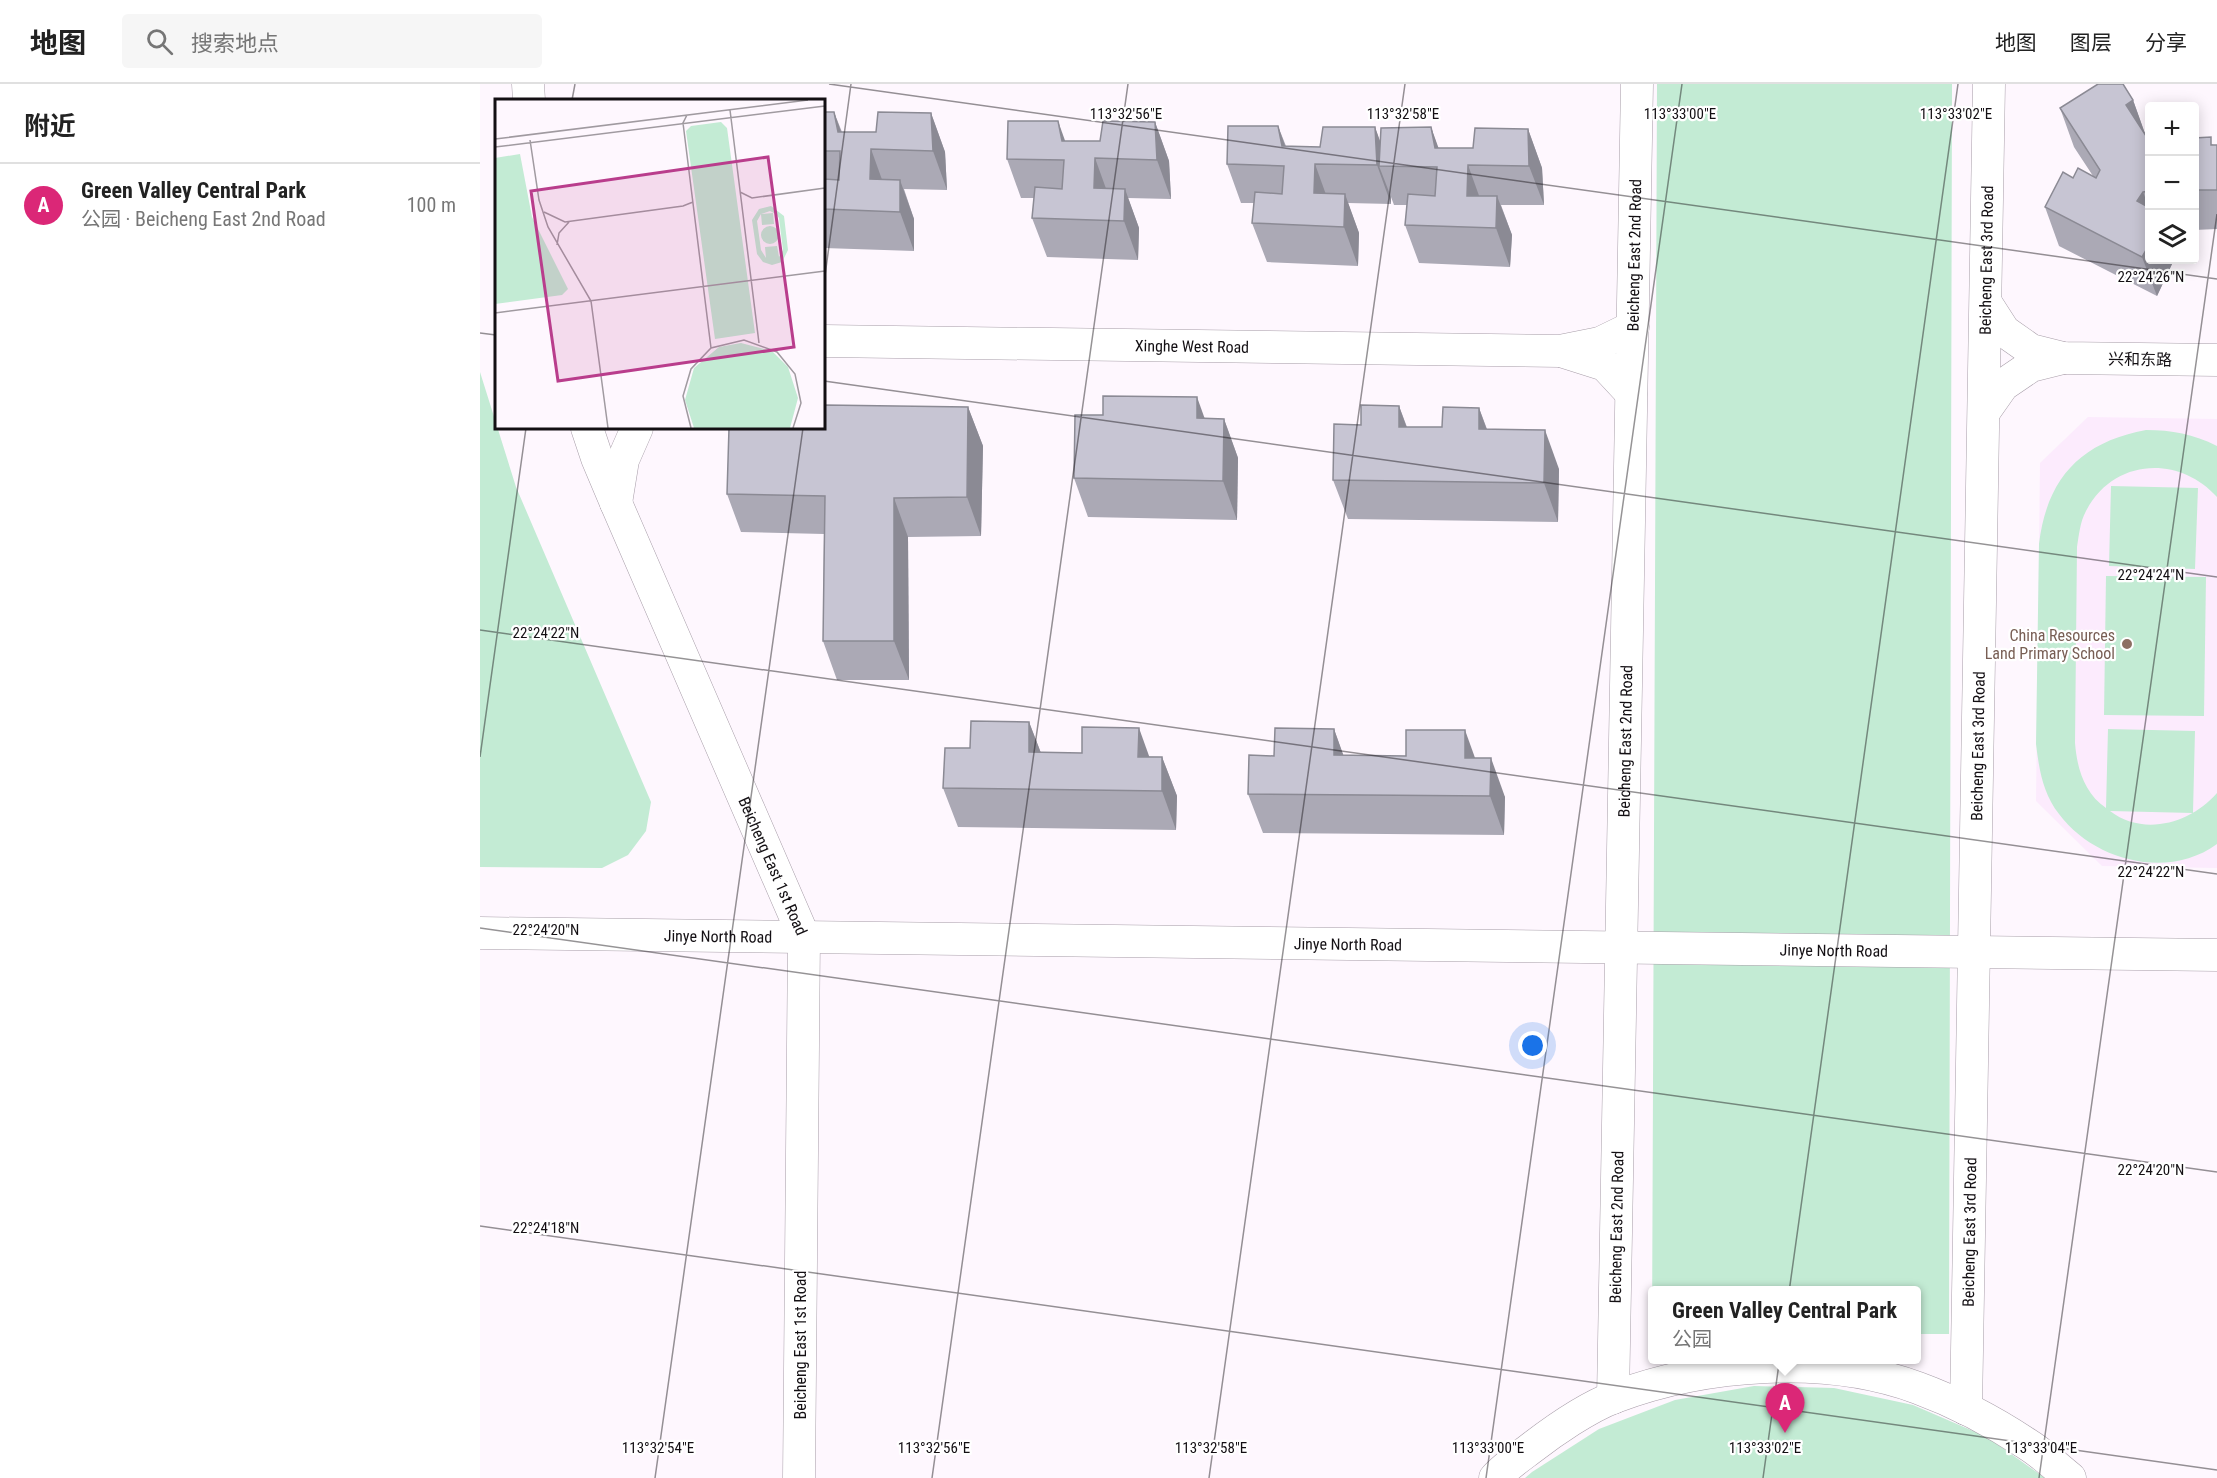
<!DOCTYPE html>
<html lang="zh">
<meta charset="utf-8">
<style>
body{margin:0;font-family:"Roboto Condensed","Noto Sans SC",sans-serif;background:#f6f6f6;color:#222}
.controls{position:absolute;right:18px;top:18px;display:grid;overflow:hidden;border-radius:6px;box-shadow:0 3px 15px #0003}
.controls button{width:54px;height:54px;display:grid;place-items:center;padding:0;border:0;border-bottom:2px solid #e0e0e0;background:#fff;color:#222;font:30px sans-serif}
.you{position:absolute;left:1053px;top:962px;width:21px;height:21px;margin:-15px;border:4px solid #fff;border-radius:50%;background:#1a73e8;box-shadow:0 0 0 9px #1a73e833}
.badge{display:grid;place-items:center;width:39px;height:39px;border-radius:50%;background:#db2777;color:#fff;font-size:20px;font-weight:700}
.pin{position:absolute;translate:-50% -50px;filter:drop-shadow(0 2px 3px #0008)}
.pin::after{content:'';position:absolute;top:32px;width:21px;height:18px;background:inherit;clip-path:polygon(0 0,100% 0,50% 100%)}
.popup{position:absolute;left:1168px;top:1202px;width:273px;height:78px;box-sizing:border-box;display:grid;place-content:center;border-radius:6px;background:#fff;filter:drop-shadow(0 2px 4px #0005);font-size:20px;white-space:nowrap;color:#767676}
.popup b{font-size:22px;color:#222}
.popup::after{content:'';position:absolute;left:50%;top:100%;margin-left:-12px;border:12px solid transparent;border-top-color:#fff}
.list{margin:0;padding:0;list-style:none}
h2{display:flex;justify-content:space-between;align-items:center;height:78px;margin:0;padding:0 24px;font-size:26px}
h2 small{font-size:20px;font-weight:400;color:#767676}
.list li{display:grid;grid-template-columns:39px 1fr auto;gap:18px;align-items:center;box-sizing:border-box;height:84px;padding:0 24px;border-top:2px solid #e0e0e0}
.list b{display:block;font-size:22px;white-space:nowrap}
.list p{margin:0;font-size:20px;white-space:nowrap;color:#767676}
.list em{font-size:20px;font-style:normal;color:#767676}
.icon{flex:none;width:33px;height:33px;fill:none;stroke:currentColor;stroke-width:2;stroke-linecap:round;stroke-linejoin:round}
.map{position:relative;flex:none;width:1737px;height:1394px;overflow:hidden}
header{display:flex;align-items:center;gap:36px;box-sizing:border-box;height:84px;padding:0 30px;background:#fff;border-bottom:2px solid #e0e0e0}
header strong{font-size:28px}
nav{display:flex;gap:33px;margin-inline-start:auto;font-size:21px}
.search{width:420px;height:54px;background:#f6f6f6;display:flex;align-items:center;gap:15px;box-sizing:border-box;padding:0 21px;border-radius:6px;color:#767676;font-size:22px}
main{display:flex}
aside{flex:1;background:#fff}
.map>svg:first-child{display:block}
</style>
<header>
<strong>地图</strong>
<div class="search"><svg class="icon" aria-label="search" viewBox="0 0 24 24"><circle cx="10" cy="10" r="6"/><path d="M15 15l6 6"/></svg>搜索地点</div>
<nav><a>地图</a><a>图层</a><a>分享</a></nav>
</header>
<main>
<aside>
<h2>附近<small></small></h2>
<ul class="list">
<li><span class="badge">A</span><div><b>Green Valley Central Park</b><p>公园 · Beicheng East 2nd Road</p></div><em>100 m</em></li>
</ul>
</aside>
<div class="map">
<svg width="1737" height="1394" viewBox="0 0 1737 1394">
<rect width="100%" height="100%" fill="#fef7fe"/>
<path fill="#fcebfd" d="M1608 333 1737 335V784L1622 782 1556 717 1560 379Z"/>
<g fill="#c3ebd4">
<path d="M1177 0H1472L1469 1250H1437V1206H1173L1172 1254Z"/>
<path d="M0 288 36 403 171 718 166 747 148 771 122 784 0 783Z"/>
<path d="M1666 346C1692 346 1713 350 1737 362V413C1698 370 1633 375 1606 427 1600 438 1599 451 1597 463L1595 659C1597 684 1604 709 1626 724L1628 645 1715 647 1713 729 1630 727C1664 753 1711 739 1737 709V760C1688 796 1614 777 1579 730 1563 710 1559 685 1556 660L1559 460C1567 394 1601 358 1666 346Z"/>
<path d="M1631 402 1718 404 1715 485 1629 482Z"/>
<path d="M1626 492 1726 493 1724 632 1624 631Z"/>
<path d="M1274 1302 1354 1304 1433 1321 1507 1353 1565 1394H1045L1052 1388 1119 1345 1195 1316Z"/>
</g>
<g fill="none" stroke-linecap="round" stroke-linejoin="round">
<g stroke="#a89ea9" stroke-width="33">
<g id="minor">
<path d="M48 0 49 16"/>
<path d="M1506 219 1524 247 1551 266 1583 274 1737 276"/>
<path id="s1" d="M344 257 1080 267 1120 259 1153 243"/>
<path d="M1084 268 1125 281 1151 309"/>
<path d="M1504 328 1523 301 1551 282 1583 274"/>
<path id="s2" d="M107 344 117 374 136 419 324 853 319 1394"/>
<path d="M136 419 143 376 157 344"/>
<path id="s3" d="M0 849 1737 871"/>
<path id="s4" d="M1133 1314 1157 0"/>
<path id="s5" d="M1486 1325 1509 0"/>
<path d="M1015 1394C1025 1383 1038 1374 1050 1365 1072 1348 1108 1323 1135 1313 1225 1279 1347 1270 1438 1304 1476 1318 1514 1338 1547 1360 1562 1369 1576 1383 1590 1394"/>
</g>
</g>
<use href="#minor" stroke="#fff" stroke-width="32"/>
</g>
<g fill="#aba9b5">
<path d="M1653 16 1666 53 1668 55H1670V176H1691L1692 180 1677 212 1579 162 1565 123 1593 94 1613 92 1594 63 1580 24Z"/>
<path d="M344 28H354L362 48H396L451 29 465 68 467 106 424 105 434 135V167L344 164Z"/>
<path d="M675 38 689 77 691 115 648 114 659 144 658 176 567 173 552 134 554 114H541L527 75 586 57H620Z"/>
<path d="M798 42 806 62 840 63 895 43 900 58 951 43 958 64H993L1048 45 1062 84 1064 121H1021L1032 151 1030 183 939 179 925 141 927 121H914L911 113V120L868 119 879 149 878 182 787 178 772 139 774 119H761L747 80Z"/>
<path d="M1714 54 1734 61H1737V145L1714 146Z"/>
<path d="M919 322 927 343H962L999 324 1007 345 1079 385 1078 438 868 435 853 396 881 341Z"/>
<path d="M488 323 503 362 501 452 428 453 429 596H357L343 557 344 450 261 448 247 410Z"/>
<path d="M724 334 744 335 758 374 757 436 608 433 594 394Z"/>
<path d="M549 638 561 669 682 673 697 712 696 746 478 743 463 704 490 664Z"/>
<path d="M854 645 863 671 995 674 1025 713 1024 751 783 749 768 710 794 672Z"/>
</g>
<g fill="#8b8a94">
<path d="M1653 16 1667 55 1646 21Z"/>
<path d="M354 28 368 67 358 48Z"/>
<path d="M451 29 465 68 467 106 453 67Z"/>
<path d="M578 37 592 76 582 57Z"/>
<path d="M675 38 689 77 691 115 677 76Z"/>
<path d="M798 42 812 81 802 62Z"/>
<path d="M895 43 909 82H899L911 113V120L897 81Z"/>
<path d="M951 43 965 82 955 64Z"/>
<path d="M1048 45 1062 84 1064 121 1049 82Z"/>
<path d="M391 65 405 104 390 95Z"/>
<path d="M615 74 629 113 614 104Z"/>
<path d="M835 80 849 119 834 109Z"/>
<path d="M988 81 1002 120 987 112Z"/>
<path d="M420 96 434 135V167L420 128Z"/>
<path d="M645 105 659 144 658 176 644 137Z"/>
<path d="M1663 108 1670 126 1657 117Z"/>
<path d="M865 110 879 149 878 182 864 143Z"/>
<path d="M1017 112 1032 151 1030 183 1016 144Z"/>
<path d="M1670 159V176H1691L1692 180 1677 212 1662 173Z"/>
<path d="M717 313 731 352 717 334Z"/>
<path d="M919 322 933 361 919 343Z"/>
<path d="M488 323 503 362 501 452 487 413Z"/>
<path d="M999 324 1013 363 999 345Z"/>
<path d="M744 335 758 374 757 436 743 397Z"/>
<path d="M1065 346 1079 385 1078 438 1064 399Z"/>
<path d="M414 414 428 453 429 596 414 557Z"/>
<path d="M549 638 564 677 549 668Z"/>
<path d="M659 644 673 683 658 673Z"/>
<path d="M854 645 868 684 854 671Z"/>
<path d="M985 646 999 685V713L985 674Z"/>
<path d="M682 673 697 712 696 746 682 707Z"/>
<path d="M1011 674 1025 713 1024 751 1010 712Z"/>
</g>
<g fill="#c7c5d3" stroke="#8b8a94" stroke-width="1.5">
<path d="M1618 0H1643L1653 16 1646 21 1668 55H1670V107L1663 108 1657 117 1670 124V159L1662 173 1565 123 1583 88 1593 94 1598 84 1616 94 1620 86 1580 24Z"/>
<path d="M344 28H354L358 48H396L398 28 451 29 453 67 391 65 390 95 420 96V128L344 125V95L359 96 360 67H344Z"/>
<path d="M528 37H578L582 57H620L623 37 675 38 677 76 615 74 614 104 645 105 644 137 552 134 555 103 582 105 584 76 527 75Z"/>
<path d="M748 42H798L802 62 840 63 843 43H895L897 81 835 80 834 109 865 110 864 143 772 139 775 108 802 110 804 82 747 80Z"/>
<path d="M951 43 955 64H993L995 44 1048 45 1049 82 988 81 987 112H1017L1016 144 925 141 928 110 955 112 957 83 899 82 901 44Z"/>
<path d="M1731 53V61H1737V106H1714V54Z"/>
<path d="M623 312 717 313V334L744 335 743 397 594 394 595 331H623Z"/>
<path d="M344 321 488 323 487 413 414 414V557H343L345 412 247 410 249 344H344Z"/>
<path d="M881 321 919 322V343H962L963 323 999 324V345L1065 346 1064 399 853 396 854 340 881 341Z"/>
<path d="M491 637 549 638V668L602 669V643L659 644 658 673H682V707L463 704 465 664H490Z"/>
<path d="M795 644 854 645V671L926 672V646H985V674H1011L1010 712 768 710 769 671 794 672Z"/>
</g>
<path fill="none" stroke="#130f13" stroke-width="1.5" stroke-opacity="0.45" d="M349 0 1737 195M92 16 95 0M344 199 371 0M0 249 16 251M344 297 1737 493M0 546 1737 790M0 673 46 344M0 844 1737 1088M0 1142 1737 1386M175 1394 323 344M452 1394 648 0M729 1394 925 0M1006 1394 1202 0M1283 1394 1478 0M1559 1394 1737 130"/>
<circle fill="#8d6e63" stroke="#fff" stroke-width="2" cx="1647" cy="560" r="6"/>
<g text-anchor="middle" stroke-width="4.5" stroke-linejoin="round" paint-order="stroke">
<g font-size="16" fill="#130f13" stroke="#fff">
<text dy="6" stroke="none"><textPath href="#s4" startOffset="1143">Beicheng East 2nd Road</textPath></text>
<text dy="6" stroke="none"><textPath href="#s5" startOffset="1149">Beicheng East 3rd Road</textPath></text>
<text dy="6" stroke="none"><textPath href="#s1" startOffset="368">Xinghe West Road</textPath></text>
<text transform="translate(1660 275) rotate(1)" y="6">兴和东路</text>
<text dy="6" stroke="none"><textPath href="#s4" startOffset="657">Beicheng East 2nd Road</textPath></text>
<text dy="6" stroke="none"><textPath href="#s5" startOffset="663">Beicheng East 3rd Road</textPath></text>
<text dy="6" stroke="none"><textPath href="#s2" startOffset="476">Beicheng East 1st Road</textPath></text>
<text dy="6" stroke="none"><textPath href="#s3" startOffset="238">Jinye North Road</textPath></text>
<text dy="6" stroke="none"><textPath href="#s3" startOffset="868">Jinye North Road</textPath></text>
<text dy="6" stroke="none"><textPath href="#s3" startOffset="1354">Jinye North Road</textPath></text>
<text dy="6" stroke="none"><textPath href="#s4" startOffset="171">Beicheng East 2nd Road</textPath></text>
<text dy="6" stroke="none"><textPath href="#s5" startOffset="177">Beicheng East 3rd Road</textPath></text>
<text transform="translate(320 1261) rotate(-90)" y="6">Beicheng East 1st Road</text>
</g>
<g font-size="16" fill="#785e54" stroke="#fff" text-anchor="end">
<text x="1635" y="557">China Resources<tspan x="1635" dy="18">Land Primary School</tspan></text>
</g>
</g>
<g transform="translate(15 15)">
<rect width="330" height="330" fill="#fef7fe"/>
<path d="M226 23 232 29 260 234 220 240 191 32 196 27ZM25 55 37 118 73 190 67 196 0 205V59ZM276 107 289 117 293 151 287 163 277 166 268 163 262 155 257 121 264 110ZM275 112 281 115 284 119 288 151 284 158 282 147 270 148 271 159 266 151 262 122 266 115 267 126 279 125 278 114 266 115ZM266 136a9 9 0 1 1 18 0a9 9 0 1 1-18 0ZM246 244 277 252 293 268 303 299 295 329H199L190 301 199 269 224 248Z" fill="#c3ebd4" fill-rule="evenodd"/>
<path fill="none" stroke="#a09aa0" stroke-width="1.5" d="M235 11 264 244M192 16 188 24 216 249M0 40 313 1M35 41 44 101 53 128 96 202 113 329M0 48 330 7M245 93 257 99 330 89M49 113 70 123 188 107 198 103M62 146 64 134 74 123M0 214 330 172M196 329 188 297 196 270 216 249 249 241 282 253 300 275 306 304 298 329"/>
<path fill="#b93d8c" fill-opacity="0.15" stroke="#b93d8c" stroke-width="3" d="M273 58 299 248 63 282 36 92Z"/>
<rect width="330" height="330" fill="none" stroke="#130f13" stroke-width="3"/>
</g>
<g font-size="15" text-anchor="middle" fill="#130f13" stroke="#fff" stroke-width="4.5" stroke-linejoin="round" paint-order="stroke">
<text x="646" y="35">113°32'56"E</text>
<text x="923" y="35">113°32'58"E</text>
<text x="1200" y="35">113°33'00"E</text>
<text x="1476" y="35">113°33'02"E</text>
<text x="1671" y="198">22°24'26"N</text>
<text x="1671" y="496">22°24'24"N</text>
<text x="66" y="554">22°24'22"N</text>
<text x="1671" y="793">22°24'22"N</text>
<text x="66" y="851">22°24'20"N</text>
<text x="1671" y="1091">22°24'20"N</text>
<text x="66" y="1149">22°24'18"N</text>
<text x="178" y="1369">113°32'54"E</text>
<text x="454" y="1369">113°32'56"E</text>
<text x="731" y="1369">113°32'58"E</text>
<text x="1008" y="1369">113°33'00"E</text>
<text x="1285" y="1369">113°33'02"E</text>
<text x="1561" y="1369">113°33'04"E</text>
</g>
</svg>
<div class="controls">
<button>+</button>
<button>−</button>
<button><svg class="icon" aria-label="layers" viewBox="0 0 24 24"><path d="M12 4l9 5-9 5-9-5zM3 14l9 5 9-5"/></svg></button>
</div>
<div class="you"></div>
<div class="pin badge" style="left:1305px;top:1349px">A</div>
<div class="popup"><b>Green Valley Central Park</b>公园</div>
</div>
</main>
